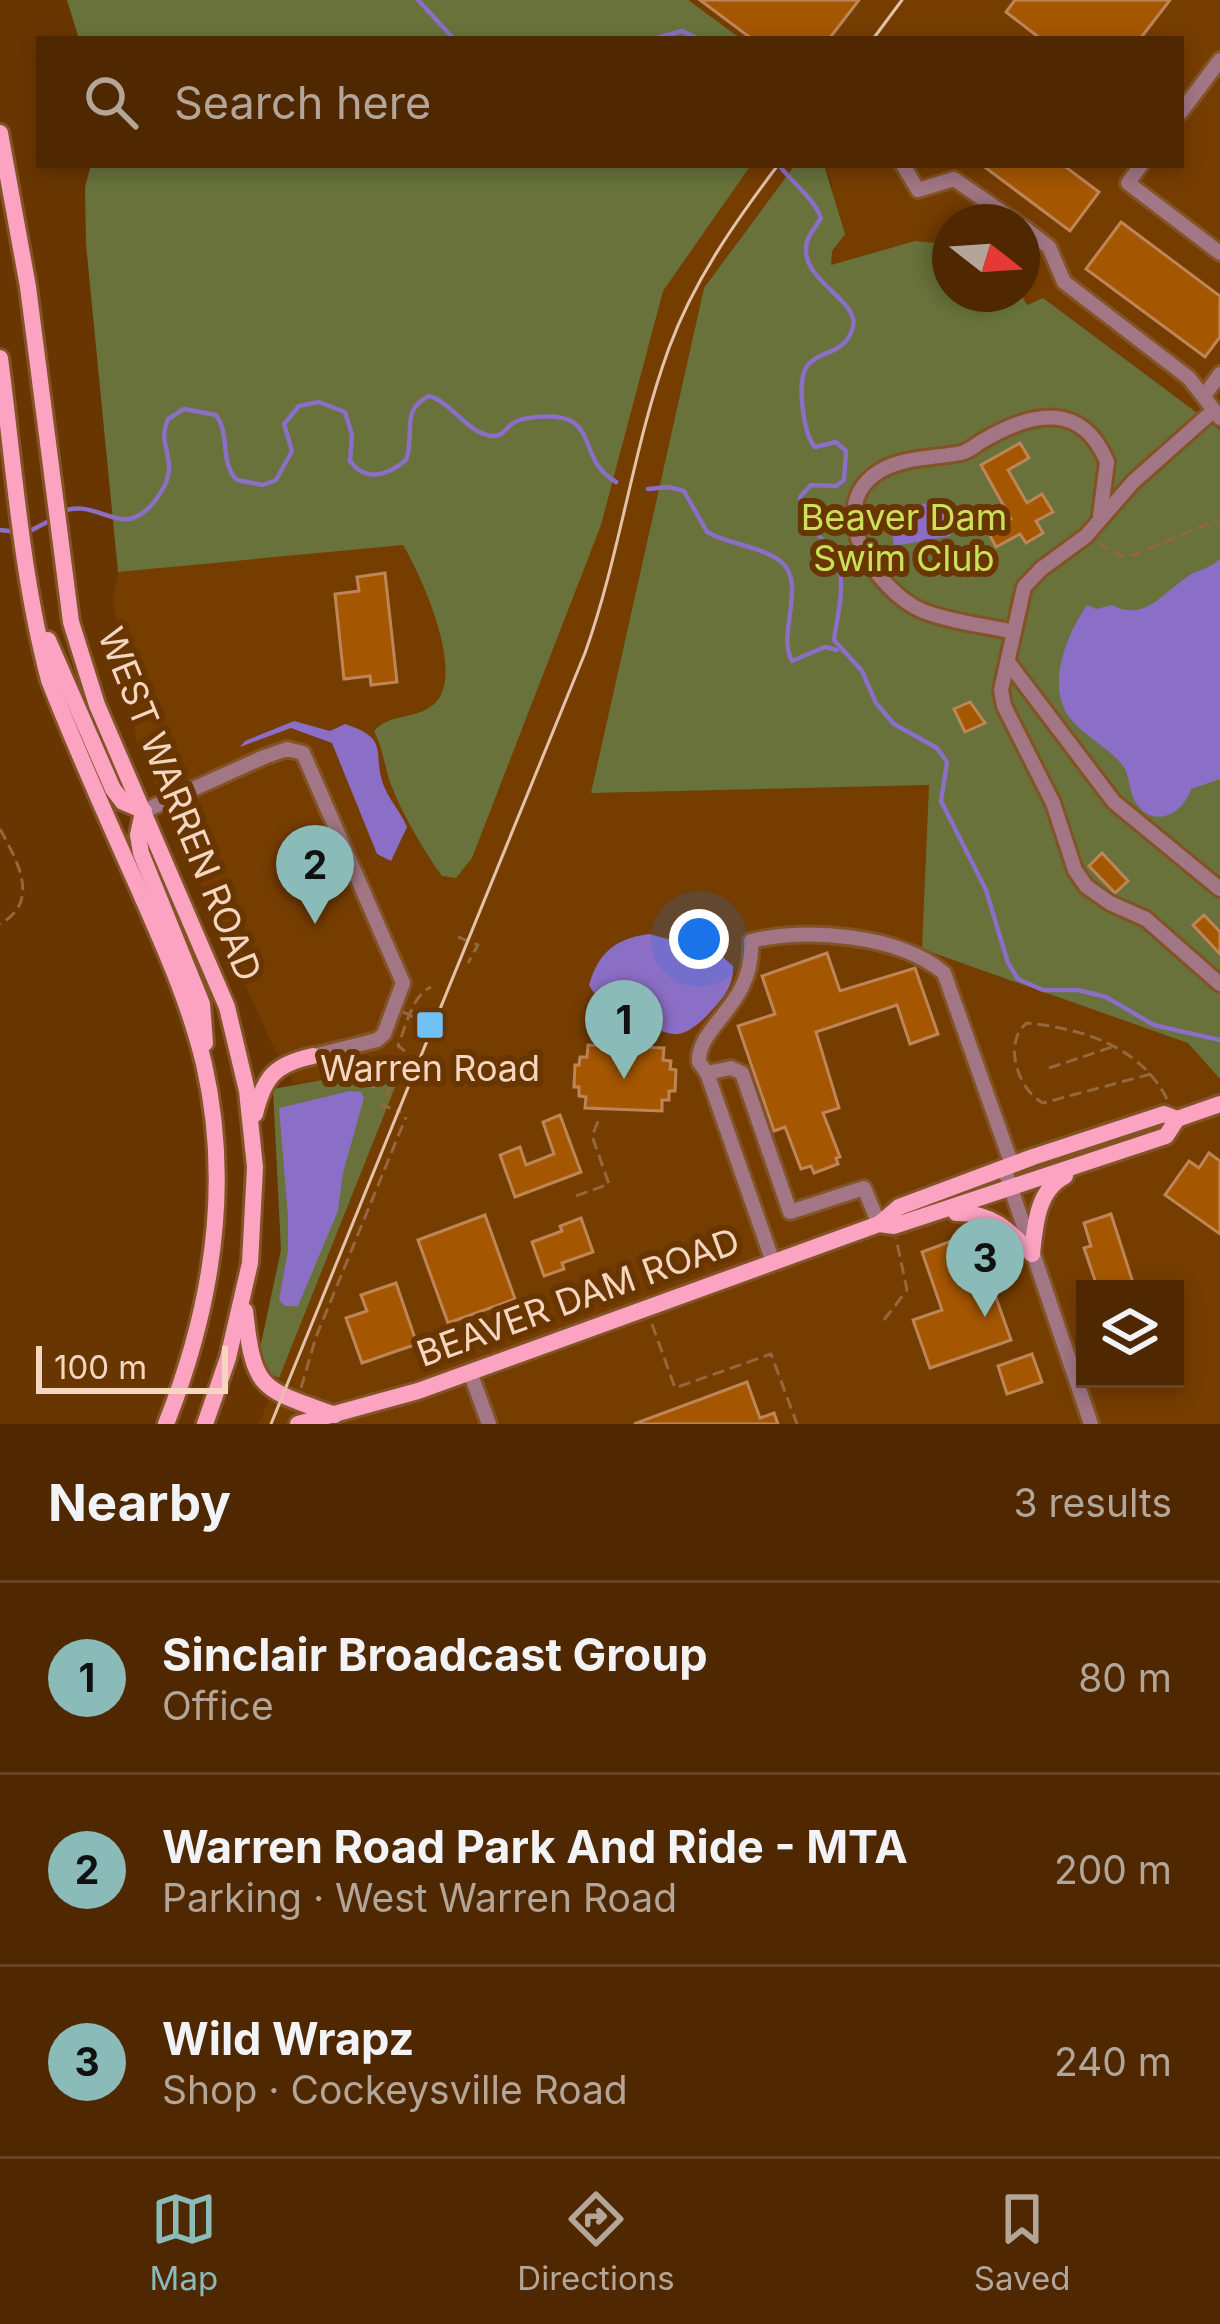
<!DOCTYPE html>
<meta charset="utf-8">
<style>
body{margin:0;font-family:Inter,sans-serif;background:#55300c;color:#f1f3f6}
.controls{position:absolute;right:36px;bottom:36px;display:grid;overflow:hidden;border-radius:0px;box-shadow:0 6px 18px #0003}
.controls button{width:108px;height:108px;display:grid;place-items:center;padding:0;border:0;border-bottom:3px solid #664424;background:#4f2802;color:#f1f3f6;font:60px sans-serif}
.compass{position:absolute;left:932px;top:204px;width:108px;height:108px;border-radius:50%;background:#4f2802;box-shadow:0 6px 18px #0003;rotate:107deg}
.scale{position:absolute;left:36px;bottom:30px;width:192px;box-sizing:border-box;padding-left:12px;border:6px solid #f5d6c0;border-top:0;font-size:33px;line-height:42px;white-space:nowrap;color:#f5d6c0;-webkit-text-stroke:9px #693602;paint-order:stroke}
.you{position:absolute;left:699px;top:939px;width:42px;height:42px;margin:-30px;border:9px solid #fff;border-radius:50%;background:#1a73e8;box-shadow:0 0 0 18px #1a73e833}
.badge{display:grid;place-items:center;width:78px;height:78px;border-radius:50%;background:#8bbbb9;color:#111;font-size:39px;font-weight:700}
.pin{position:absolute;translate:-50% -99px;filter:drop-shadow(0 3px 6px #0008)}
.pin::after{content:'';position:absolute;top:63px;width:42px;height:36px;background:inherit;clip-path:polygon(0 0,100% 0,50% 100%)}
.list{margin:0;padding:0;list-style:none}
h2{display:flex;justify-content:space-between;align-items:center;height:156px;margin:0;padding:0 48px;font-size:51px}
h2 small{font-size:39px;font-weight:400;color:#b3a699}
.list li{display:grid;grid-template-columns:78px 1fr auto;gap:36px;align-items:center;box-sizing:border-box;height:192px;padding:0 48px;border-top:3px solid #664424}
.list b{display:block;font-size:45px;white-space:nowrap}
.list p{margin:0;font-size:39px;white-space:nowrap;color:#b3a699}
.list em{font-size:39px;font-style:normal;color:#b3a699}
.icon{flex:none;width:66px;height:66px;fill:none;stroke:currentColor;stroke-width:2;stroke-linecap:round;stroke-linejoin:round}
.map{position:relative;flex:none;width:1220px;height:1424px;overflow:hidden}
.search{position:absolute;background:#4f2802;box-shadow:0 6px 18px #0003;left:36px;right:36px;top:36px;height:132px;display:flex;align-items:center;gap:30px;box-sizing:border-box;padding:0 42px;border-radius:0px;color:#b3a699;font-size:45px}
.sheet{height:732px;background:#4f2802}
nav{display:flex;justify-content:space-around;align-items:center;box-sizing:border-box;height:168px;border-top:3px solid #664424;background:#4f2802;font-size:33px;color:#b3a699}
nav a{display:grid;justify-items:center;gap:6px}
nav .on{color:#8bbbb9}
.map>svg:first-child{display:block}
</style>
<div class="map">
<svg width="1220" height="1424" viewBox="0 0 1220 1424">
<rect width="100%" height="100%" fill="#693602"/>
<g fill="#763d00" fill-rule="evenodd">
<path d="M659 0H1220V430L1043 298 1027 305 1021 294 1022 222H950V244L915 241 830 265 832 182 824 165H1181V39H705Z"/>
<path d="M745 165H795L704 288 592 793 930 785 922 949 1188 1043 1220 1079V1424H259L403 1066 294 1084 270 1040 136 739 113 600 118 572 601 524 650 298ZM1085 1289H1175V1379H1085Z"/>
</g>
<g fill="#68723a">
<path d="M67 0H688L741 39H79Z"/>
<path d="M91 165H751L663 291 601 525 472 858 456 878 442 876C424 851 399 809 389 779 384 762 382 747 374 731 390 713 414 720 433 705 468 677 421 575 403 545L118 572 86 244 85 187Z"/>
<path d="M795 165H824L845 234 832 251 831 265 915 241 950 244V294H1021L1027 305 1043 298 1220 430V1079L1188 1043 922 949 929 785 591 793 704 288Z"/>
<path d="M404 1065 279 1378 267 1373 259 1353 281 1250 273 1089Z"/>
</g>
<g fill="#8b6ec5">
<path d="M945 500 951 536 894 546 888 510Z"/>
<path d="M1220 559V779L1191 789C1184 813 1154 830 1136 803 1127 788 1132 774 1119 761 1105 746 1083 735 1070 718 1045 686 1067 634 1087 605L1096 609 1112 605C1144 622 1162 594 1187 577 1199 568 1204 572 1220 559Z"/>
<path d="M294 721 330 731 345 724C391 739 372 752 383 784 389 800 401 812 407 827L391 861 377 854 332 743 291 728 240 747 245 741Z"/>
<path d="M649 934 717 952 733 966C734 984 725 996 713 1009 704 1019 688 1036 673 1034 652 1032 613 1004 594 993L589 985C598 953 616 938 649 934Z"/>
<path d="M350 1091 361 1092 364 1098 343 1173 338 1211 298 1306H285L279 1300 288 1250V1217L279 1108Z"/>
</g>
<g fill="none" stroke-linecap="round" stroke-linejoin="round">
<g stroke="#8b6ec5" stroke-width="4.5">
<path d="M418 0 454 39"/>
<path d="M653 39 682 31 699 39"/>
<path d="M779 165C793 184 813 197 821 218 816 226 809 234 807 242 797 280 860 299 853 327 845 357 817 349 806 368 797 382 803 434 815 447L836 442 846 451 844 480 836 486 811 485 800 497C804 523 820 534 833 555 849 578 837 615 834 640L862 671 876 703 894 724 937 748 947 762 941 801 986 890 1008 963 1018 979 1043 990H1078L1106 997 1154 1025 1220 1040"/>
<path d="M648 489 668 487 684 491 707 532C730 545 757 545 779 560 809 581 776 634 792 661L825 647 837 650"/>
<path d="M60 513C86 498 112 525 133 518 151 512 171 483 169 465 167 445 160 439 168 419L184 409 216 415C231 436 219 462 237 480L263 485 276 480 292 451 284 424 299 406 319 402 345 412 352 435 350 461C366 483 388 475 406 460 416 433 399 411 429 396 452 402 467 434 493 436 506 436 506 425 517 421 530 416 560 414 573 422 593 436 585 464 616 482"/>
<path d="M0 530 26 533 51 520"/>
<path d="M373 1086 388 1075"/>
</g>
</g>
<g fill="#a55700" stroke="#be8559" stroke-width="3">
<path d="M700 0H859L829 39H752Z"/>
<path d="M1015 0H1170L1140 39H1041L1006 12Z"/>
<path d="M982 165H1063L1099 192 1070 231Z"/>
<path d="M1121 222 1220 296V337L1205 357 1086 269Z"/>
<path d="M1020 443 1029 458 1008 470 1027 503 1042 494 1053 512 1036 521 1043 533 1026 543 1020 534 996 547 988 532 1011 519 981 465Z"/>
<path d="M385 573 397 682 371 685 370 676 344 679 335 594 359 591 357 577Z"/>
<path d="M970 702 985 723 965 732 954 709Z"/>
<path d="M1102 853 1128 881 1115 893 1089 866Z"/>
<path d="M1204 915 1220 932V954L1193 925Z"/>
<path d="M827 953 840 991 915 968 938 1034 910 1044 897 1005 816 1032 839 1108 823 1113 840 1157 836 1158 838 1164 814 1173 811 1166 801 1169 785 1127 774 1131 738 1026 775 1014 762 976Z"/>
<path d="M588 1045 664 1048 663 1060 671 1061 670 1069 676 1070 675 1091H669V1100H662V1111L585 1108 586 1097 579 1096V1087H574L575 1065H579L580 1057H587Z"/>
<path d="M560 1115 581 1172 515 1197 500 1155 520 1147 526 1165 554 1154 543 1122Z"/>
<path d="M1209 1153 1220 1161V1234L1165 1195 1189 1161 1199 1168Z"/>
<path d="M1111 1214 1135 1289H1098L1084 1248 1091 1246 1084 1223Z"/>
<path d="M485 1215 515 1299 448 1323 418 1240Z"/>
<path d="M581 1218 593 1252 562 1263 564 1269 544 1276 532 1242 562 1231 560 1226Z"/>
<path d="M965 1236 973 1259 981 1255 1011 1340 930 1368 913 1320 942 1310 922 1252Z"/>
<path d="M396 1283 417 1344 362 1363 346 1318 367 1311 361 1295Z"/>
<path d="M1032 1354 1042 1382 1007 1394 998 1366Z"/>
<path d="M747 1382 760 1418 774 1413 778 1424H634Z"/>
</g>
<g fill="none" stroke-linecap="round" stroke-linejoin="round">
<g stroke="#825324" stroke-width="20">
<g id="minor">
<path d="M1181 112 1220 60"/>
<path d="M903 165 918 190 954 179 1016 222"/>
<path d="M1141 165 1128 183 1220 253"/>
<path d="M1022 226 1049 247 1064 282 1189 378 1220 418"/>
<path d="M1204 396 1220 374"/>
<path d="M1213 411 1133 482 1086 536 1041 569 1024 587 1001 690 1004 706 1053 803 1075 870 1086 886 1110 903 1146 919 1220 984"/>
<path d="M1013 632C984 625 950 622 923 611 877 592 820 507 880 471 903 457 935 458 961 453 970 451 976 444 984 440 1032 412 1082 401 1107 462L1100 516"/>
<path d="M1008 662 1114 802 1220 889"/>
<path d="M144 811 264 757 287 749 303 753 403 983 384 1034 377 1040 313 1056"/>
<path d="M707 1073 773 1262"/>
<path d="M1004 1168 1091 1424"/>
<path d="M879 1224 864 1188 790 1212 742 1073 731 1068 707 1073 699 1062C697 1025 755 1005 751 941 807 928 898 934 944 973L1012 1165"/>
<path d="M470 1372 489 1424"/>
</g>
</g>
<g stroke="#825324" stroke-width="22">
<g id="major">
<path d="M0 133 28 287 71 622 97 705 227 1007 247 1091 255 1167 250 1263 228 1358 205 1424"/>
<path d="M0 358C14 465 21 575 49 680 76 749 106 816 136 883 162 942 189 1001 204 1064 232 1187 212 1308 166 1424"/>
<path d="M48 640 113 789 123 802 144 811"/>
<path d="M143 812 138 835 141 853 202 1004 205 1043"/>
<path d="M255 1114C264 1077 275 1064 313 1056"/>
<path d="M956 1213C991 1212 1009 1230 1032 1254"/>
<path d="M879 1224 894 1226 1166 1136 1177 1119"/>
<path d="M1032 1254C1035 1226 1037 1190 1065 1176"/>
<path d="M245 1311C254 1392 261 1388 335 1415"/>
<path d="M298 1424 418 1391 879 1224 899 1207 1033 1157 1164 1114 1177 1119 1220 1104"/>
</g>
</g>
<g stroke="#94673c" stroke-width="3" stroke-dasharray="12 6" stroke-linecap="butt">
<path d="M1098 543 1122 556 1134 555 1217 520"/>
<path d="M0 829C16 859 42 901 0 924"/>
<path d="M458 937 478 945 468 963"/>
<path d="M403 1012 418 1019"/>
<path d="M424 1021 436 1026"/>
<path d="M405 1051 398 1046C406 1026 412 995 431 987"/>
<path d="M1049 1068 1112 1047"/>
<path d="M1151 1074 1043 1103C1018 1090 1002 1042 1027 1023 1084 1029 1142 1047 1168 1101"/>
<path d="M391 1086 382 1105 401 1112"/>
<path d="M576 1196 609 1184 592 1136 599 1119"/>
<path d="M884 1320 907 1290 896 1238"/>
<path d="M652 1324 675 1388 771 1354 797 1424"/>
<path d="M301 1388 316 1337 406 1117"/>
</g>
<use href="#minor" stroke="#a27684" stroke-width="14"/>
<use href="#major" stroke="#fca3c2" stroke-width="16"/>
<g stroke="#e4c2a9" stroke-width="3">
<path d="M873 39 902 0"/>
<path d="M271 1424 585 653C621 552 633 446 669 348 694 280 735 222 778 165"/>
</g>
</g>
<rect fill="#70c2f4" stroke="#693602" stroke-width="4.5" x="415" y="1010" width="30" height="30" rx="6"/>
<g text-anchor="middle" stroke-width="12" stroke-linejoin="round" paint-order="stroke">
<g font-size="36" fill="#cce15a" stroke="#693602">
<text x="904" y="530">Beaver Dam<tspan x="904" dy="41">Swim Club</tspan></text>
</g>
<g font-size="36" fill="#f5d6c0" stroke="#693602">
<text transform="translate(180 804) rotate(68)" y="13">WEST WARREN ROAD</text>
<text transform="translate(578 1297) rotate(-20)" y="13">BEAVER DAM ROAD</text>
</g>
<g font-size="36" fill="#f5d6c0" stroke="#693602">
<text x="430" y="1081">Warren Road</text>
</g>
</g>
</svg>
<div class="controls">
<button><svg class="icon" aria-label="layers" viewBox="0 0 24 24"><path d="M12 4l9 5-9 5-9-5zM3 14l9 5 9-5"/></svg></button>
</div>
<svg class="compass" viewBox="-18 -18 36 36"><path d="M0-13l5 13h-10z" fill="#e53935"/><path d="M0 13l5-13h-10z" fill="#b3a699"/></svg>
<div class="scale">100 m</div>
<div class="you"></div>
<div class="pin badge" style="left:624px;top:1079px">1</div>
<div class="pin badge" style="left:315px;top:924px">2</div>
<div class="pin badge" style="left:985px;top:1317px">3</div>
<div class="search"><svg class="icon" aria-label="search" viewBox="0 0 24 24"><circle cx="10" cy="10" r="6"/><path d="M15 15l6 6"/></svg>Search here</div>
</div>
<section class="sheet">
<h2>Nearby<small>3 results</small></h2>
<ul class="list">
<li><span class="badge">1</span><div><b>Sinclair Broadcast Group</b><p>Office</p></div><em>80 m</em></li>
<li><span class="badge">2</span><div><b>Warren Road Park And Ride - MTA</b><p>Parking · West Warren Road</p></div><em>200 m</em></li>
<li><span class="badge">3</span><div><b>Wild Wrapz</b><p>Shop · Cockeysville Road</p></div><em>240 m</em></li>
</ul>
</section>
<nav>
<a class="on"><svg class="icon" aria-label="map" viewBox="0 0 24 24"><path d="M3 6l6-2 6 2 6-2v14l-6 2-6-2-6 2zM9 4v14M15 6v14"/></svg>Map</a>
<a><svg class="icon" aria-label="directions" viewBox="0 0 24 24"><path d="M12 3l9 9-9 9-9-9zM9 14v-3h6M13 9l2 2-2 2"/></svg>Directions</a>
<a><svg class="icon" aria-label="saved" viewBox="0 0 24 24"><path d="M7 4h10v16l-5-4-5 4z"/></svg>Saved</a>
</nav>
